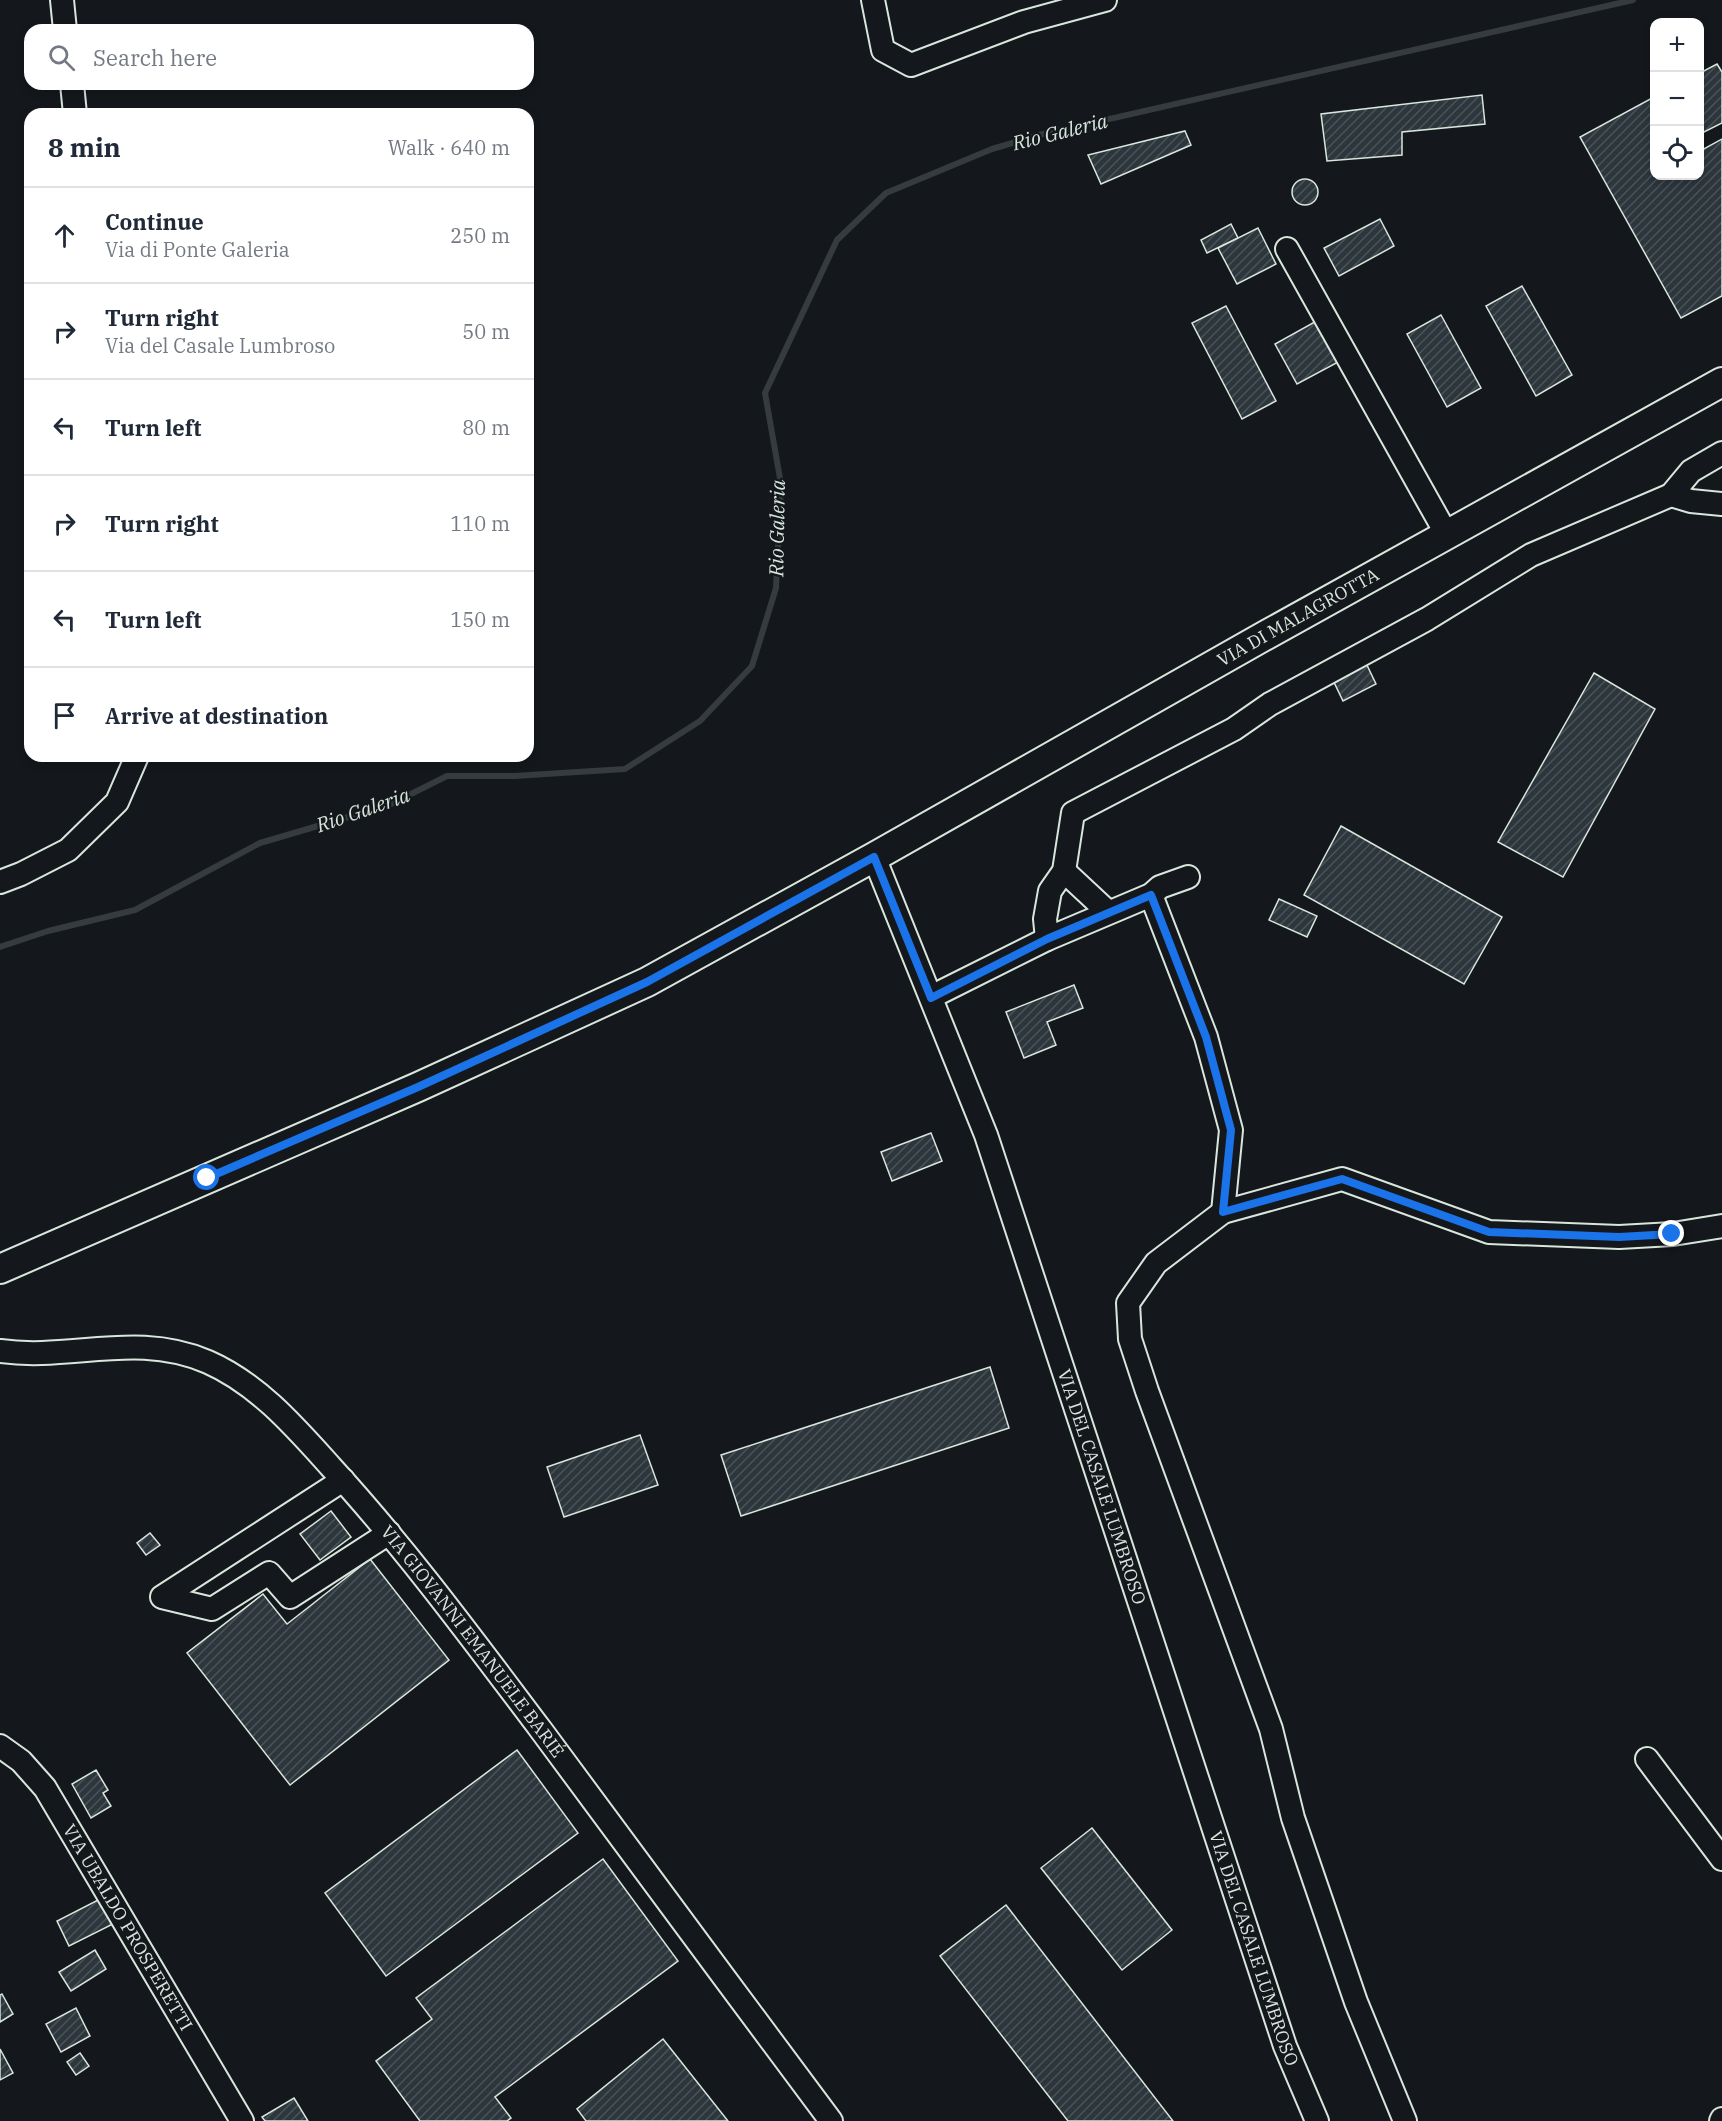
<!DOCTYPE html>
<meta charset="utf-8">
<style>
body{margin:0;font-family:"IBM Plex Serif",serif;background:#f6f6f7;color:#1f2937}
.controls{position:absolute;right:18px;top:18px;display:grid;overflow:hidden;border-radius:12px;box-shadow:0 3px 9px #0003}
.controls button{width:54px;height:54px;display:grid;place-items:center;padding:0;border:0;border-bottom:2px solid #e0e1e3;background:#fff;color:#1f2937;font:30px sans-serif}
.stop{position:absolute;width:18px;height:18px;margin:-14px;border:4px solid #1a73e8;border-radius:50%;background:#fff}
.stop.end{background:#1a73e8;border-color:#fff;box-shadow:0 2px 6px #0008}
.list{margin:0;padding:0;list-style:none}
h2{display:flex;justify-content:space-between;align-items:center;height:78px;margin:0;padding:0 24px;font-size:26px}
h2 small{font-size:20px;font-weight:400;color:#747a83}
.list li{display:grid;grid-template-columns:39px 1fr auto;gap:18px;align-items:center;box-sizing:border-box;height:96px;padding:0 24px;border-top:2px solid #e0e1e3}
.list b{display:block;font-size:22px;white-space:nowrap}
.list p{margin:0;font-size:20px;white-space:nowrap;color:#747a83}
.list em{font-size:20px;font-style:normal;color:#747a83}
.icon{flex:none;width:33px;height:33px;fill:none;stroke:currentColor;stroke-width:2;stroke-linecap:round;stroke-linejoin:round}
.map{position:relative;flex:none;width:1722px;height:2121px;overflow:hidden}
.search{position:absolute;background:#fff;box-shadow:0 3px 9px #0003;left:24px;top:24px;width:510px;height:66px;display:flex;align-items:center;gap:15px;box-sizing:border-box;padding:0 21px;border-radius:18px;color:#747a83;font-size:22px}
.panel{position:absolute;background:#fff;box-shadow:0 3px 9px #0003;left:24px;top:108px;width:510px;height:654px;border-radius:18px}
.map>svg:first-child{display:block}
</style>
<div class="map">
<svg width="1722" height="2121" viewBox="0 0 1722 2121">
<defs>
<pattern id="building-hatch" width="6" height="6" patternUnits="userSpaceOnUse" patternTransform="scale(1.5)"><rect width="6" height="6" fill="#2c363c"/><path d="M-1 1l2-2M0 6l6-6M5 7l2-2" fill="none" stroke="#4a5358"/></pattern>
</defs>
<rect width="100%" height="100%" fill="#14181c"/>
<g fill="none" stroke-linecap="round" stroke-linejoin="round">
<path stroke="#363b3e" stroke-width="6" d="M0 947 48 931 135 910 260 843 389 805 447 776H514L625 769 700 721 752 666 776 588 781 484 765 393 837 240 886 193 992 149 1039 135 1633 0"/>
</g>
<g fill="url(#building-hatch)" stroke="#d8e6dc" stroke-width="1.5">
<path d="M1717 64 1722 72V123L1700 134V73Z"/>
<path d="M1482 95 1485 124 1402 132V155L1327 161 1321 114Z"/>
<path d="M1654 97V176H1700V151L1722 139V296L1681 318 1580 137Z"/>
<path d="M1185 131 1191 145 1101 184 1088 155Z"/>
<circle cx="1305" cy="192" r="13"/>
<path d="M1380 219 1394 246 1339 276 1324 248Z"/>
<path d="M1231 224 1238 238 1207 253 1201 240Z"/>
<path d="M1258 228 1276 264 1237 284 1218 248Z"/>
<path d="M1522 286 1572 375 1536 396 1486 306Z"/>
<path d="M1226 306 1276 401 1242 419 1192 323Z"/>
<path d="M1441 315 1481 388 1447 407 1407 334Z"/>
<path d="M1320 319 1342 360 1297 384 1275 344Z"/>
<path d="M1364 659 1376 684 1343 701 1331 676Z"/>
<path d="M1594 673 1655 709 1563 877 1498 842Z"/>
<path d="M1341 826 1502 917 1464 984 1304 895Z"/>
<path d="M1279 899 1317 916 1307 937 1269 920Z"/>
<path d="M1074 985 1083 1008 1047 1022 1056 1045 1024 1058 1006 1012Z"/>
<path d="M931 1133 942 1161 892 1181 881 1152Z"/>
<path d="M990 1367 1009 1428 741 1516 721 1455Z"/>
<path d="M640 1435 658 1485 564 1517 547 1467Z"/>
<path d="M331 1511 351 1537 320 1560 300 1534Z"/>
<path d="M150 1533 160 1545 146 1555 137 1543Z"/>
<path d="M370 1559 449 1660 290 1785 187 1653 263 1594 287 1624Z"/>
<path d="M517 1750 578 1833 386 1976 325 1893Z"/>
<path d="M96 1770 108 1790 103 1793 111 1806 91 1818 72 1784Z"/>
<path d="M1092 1828 1172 1930 1122 1970 1041 1868Z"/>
<path d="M603 1859 678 1961 495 2097 511 2118 507 2121H420L376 2061 432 2019 416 1998Z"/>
<path d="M100 1899 113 1924 69 1946 57 1921Z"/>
<path d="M1006 1905 1173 2121H1068L940 1956Z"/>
<path d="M95 1950 106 1969 71 1991 59 1972Z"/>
<path d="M2 1994 13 2014 0 2022V1995Z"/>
<path d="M76 2008 90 2036 61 2052 46 2024Z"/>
<path d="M663 2039 728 2121H586L577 2109Z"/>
<path d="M0 2049 13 2073 0 2080Z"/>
<path d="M80 2053 89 2066 76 2075 67 2062Z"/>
<path d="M294 2098 308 2121H265L262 2117Z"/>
</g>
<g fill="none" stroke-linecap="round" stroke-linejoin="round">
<g stroke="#d8e6dc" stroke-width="26">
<g id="minor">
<path d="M62 0 65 30"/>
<path d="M873 0 883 50 911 65 1024 22 1105 0"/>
<path d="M72 84 75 114"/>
<path d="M1287 249 1447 535"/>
<path d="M1671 495 1691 501 1722 504"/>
<path id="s1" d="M874 857 986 1135 1285 2046 1317 2121"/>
<path d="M1064 871 1108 912"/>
<path d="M0 882 21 874 68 850 117 802 137 756"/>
<path d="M1151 895 1206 1037 1231 1130 1223 1212"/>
<path d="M1047 939 1045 919 1050 891 1064 871 1073 813 1234 729 1270 704 1427 619 1531 555 1671 495 1691 471 1722 453"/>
<path d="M931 997 1047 939 1151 895 1160 887 1188 877"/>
<path id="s2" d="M0 1351C72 1361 136 1331 208 1362 258 1384 295 1427 331 1467 407 1550 473 1640 541 1730 637 1860 734 1991 831 2121"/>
<path d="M343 1480 162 1597 212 1609 269 1573 290 1597 389 1533"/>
<path id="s3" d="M0 1746 21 1761 45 1788 242 2121"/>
<path d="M1647 1759 1722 1859"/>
<path d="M1405 2121 1356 2002 1293 1818 1271 1729 1147 1391 1130 1339 1128 1303 1156 1263 1223 1212 1342 1179 1489 1232 1619 1237 1673 1234 1722 1226"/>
<path d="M1721 2121 1722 2119"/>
</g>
</g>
<g stroke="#d8e6dc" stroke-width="32">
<g id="major">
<path id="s4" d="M0 1269 418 1087 647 982 874 857 1268 634 1722 382"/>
</g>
</g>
<use href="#minor" stroke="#14181c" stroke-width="22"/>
<use href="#major" stroke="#14181c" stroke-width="28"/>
</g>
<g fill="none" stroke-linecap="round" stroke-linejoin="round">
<path stroke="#1a73e8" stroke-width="8" d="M207 1178 418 1087 647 982 874 857 931 998 1047 939 1151 895 1206 1037 1231 1130 1223 1212 1342 1179 1489 1232 1619 1237 1672 1234"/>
</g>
<g text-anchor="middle" stroke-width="4.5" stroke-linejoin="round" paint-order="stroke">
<g font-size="18" fill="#d8e6dc" stroke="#14181c">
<text dy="6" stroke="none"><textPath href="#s4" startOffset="1454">VIA DI MALAGROTTA</textPath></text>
<text dy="6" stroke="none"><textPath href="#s1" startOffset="670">VIA DEL CASALE LUMBROSO</textPath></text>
<text dy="6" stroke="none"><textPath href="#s2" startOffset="598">VIA GIOVANNI EMANUELE BARIÉ</textPath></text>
<text dy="6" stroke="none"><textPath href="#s3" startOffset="224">VIA UBALDO PROSPERETTI</textPath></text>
<text dy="6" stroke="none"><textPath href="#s1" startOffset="1156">VIA DEL CASALE LUMBROSO</textPath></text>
</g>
<g font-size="20" font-style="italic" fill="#d8e6dc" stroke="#14181c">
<text transform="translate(1060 132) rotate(-14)" y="7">Rio Galeria</text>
<text transform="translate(777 528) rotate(-89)" y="7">Rio Galeria</text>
<text transform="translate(363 810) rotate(-19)" y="7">Rio Galeria</text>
</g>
</g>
</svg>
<div class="controls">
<button>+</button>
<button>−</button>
<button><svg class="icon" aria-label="locate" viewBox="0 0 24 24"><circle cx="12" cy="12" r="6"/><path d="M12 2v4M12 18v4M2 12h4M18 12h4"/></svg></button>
</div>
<div class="stop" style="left:207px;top:1178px"></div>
<div class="stop end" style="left:1672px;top:1234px"></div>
<div class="search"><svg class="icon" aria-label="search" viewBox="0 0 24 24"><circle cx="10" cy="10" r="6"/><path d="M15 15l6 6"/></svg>Search here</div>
<section class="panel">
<h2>8 min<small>Walk · 640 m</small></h2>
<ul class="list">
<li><svg class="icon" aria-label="ahead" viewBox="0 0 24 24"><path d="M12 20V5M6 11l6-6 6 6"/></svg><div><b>Continue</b><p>Via di Ponte Galeria</p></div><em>250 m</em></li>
<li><svg class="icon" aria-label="right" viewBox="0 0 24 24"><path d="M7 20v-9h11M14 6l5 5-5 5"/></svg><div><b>Turn right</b><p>Via del Casale Lumbroso</p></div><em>50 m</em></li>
<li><svg class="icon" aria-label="left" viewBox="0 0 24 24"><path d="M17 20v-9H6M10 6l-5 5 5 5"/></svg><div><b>Turn left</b></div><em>80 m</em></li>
<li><svg class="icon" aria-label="right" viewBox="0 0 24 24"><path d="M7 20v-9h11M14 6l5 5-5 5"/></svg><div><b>Turn right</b></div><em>110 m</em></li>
<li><svg class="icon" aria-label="left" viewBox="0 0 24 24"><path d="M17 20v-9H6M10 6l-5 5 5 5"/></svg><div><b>Turn left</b></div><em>150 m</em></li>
<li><svg class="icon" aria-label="arrive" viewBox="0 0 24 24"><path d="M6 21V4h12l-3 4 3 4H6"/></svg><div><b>Arrive at destination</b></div></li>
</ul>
</section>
</div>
